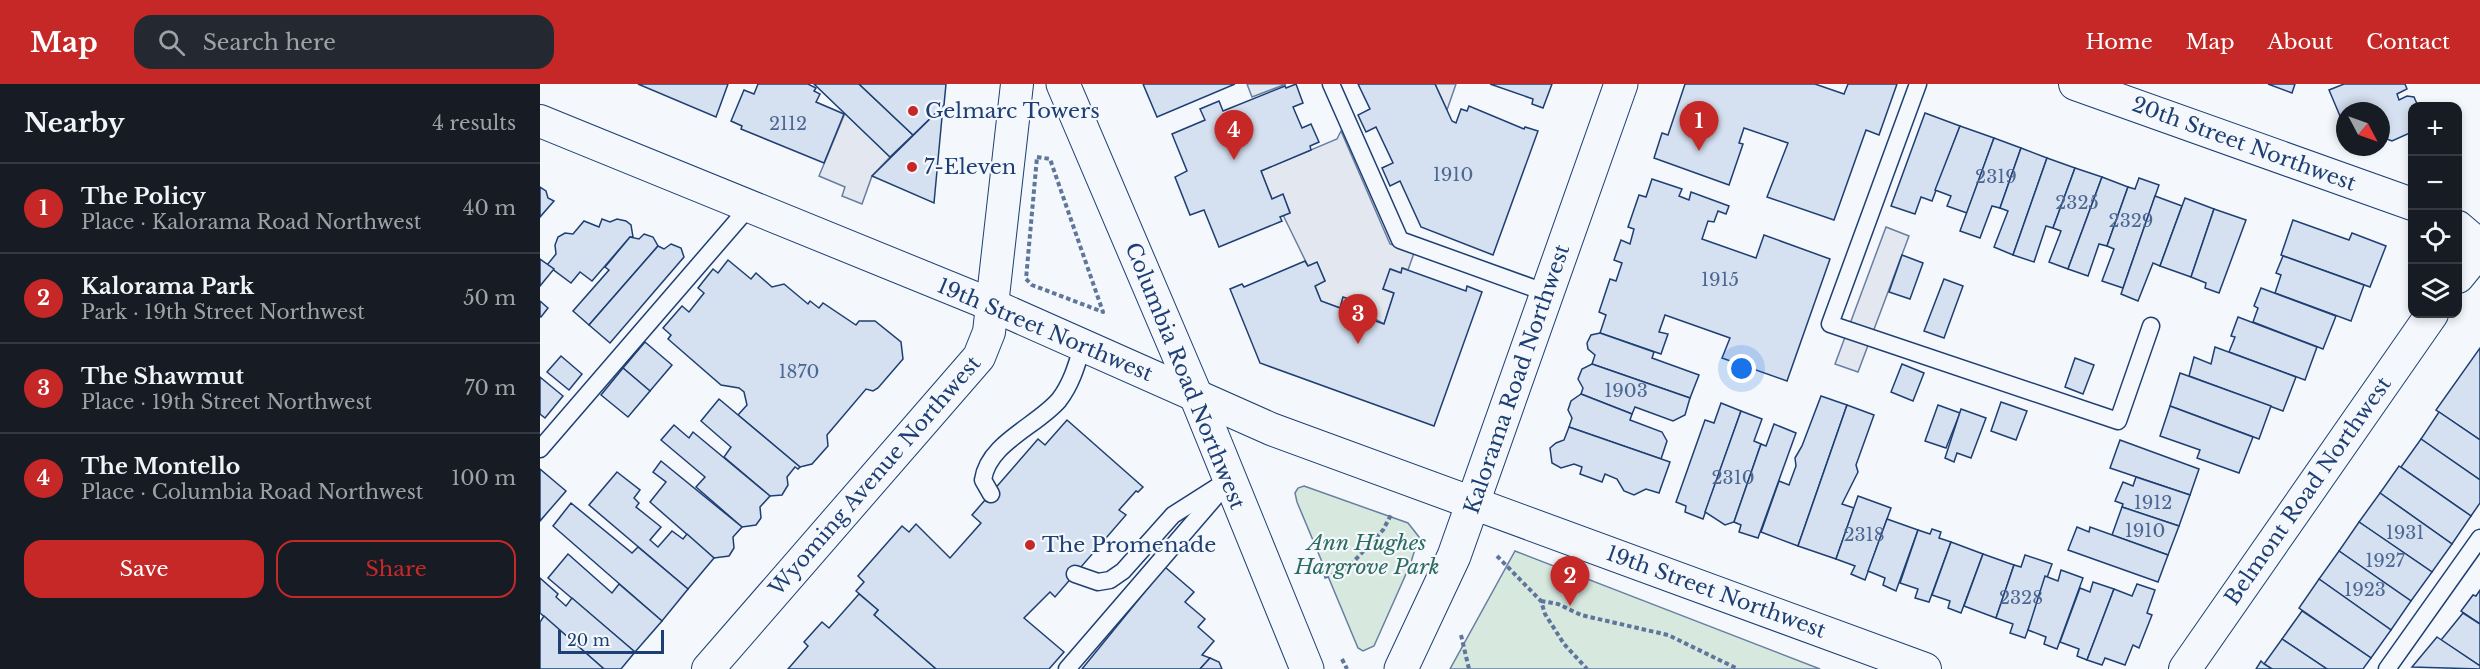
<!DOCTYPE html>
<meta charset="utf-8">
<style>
body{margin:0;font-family:"Libre Baskerville",serif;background:#242831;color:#f1f3f6}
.controls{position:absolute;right:18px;top:18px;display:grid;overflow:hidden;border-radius:12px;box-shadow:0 3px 9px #0003}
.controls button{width:54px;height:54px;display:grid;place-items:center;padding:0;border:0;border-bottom:2px solid #363941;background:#171b24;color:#f1f3f6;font:30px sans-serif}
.compass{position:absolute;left:1796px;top:18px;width:54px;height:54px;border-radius:50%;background:#171b24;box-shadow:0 3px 9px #0003;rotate:131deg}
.scale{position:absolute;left:18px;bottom:15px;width:106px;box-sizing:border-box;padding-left:6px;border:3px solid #1d3f73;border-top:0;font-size:16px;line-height:21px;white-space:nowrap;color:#1d3f73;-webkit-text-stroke:4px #f4f7fb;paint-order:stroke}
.you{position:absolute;left:1202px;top:285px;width:21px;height:21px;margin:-15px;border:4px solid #fff;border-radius:50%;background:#1a73e8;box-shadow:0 0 0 9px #1a73e833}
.badge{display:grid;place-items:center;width:39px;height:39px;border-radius:50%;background:#c62828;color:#fff;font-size:20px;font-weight:700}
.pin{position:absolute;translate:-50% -50px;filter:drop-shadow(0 2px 3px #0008)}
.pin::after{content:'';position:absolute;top:32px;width:21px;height:18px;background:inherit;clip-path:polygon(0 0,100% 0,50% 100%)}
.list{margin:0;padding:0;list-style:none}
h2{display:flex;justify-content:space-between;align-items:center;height:78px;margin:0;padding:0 24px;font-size:26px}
h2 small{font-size:20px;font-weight:400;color:#9ea1a6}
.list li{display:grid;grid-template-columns:39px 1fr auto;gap:18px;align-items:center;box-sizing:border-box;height:90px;padding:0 24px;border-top:2px solid #363941}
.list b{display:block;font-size:22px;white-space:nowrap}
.list p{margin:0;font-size:20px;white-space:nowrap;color:#9ea1a6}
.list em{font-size:20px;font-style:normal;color:#9ea1a6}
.actions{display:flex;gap:12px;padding:18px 24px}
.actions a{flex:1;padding:14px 0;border:2px solid #c62828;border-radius:18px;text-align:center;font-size:21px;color:#c62828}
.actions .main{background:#c62828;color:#fff}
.icon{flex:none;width:33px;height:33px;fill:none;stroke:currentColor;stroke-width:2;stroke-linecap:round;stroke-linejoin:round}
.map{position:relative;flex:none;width:1940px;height:585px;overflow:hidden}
header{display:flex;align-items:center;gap:36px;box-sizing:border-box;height:84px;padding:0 30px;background:#c62828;color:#fff}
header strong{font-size:28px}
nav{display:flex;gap:33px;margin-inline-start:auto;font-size:21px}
.search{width:420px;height:54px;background:#242831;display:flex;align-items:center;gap:15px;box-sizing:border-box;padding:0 21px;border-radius:18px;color:#9ea1a6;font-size:22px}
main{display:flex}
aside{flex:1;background:#171b24}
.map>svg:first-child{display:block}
</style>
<header>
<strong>Map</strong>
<div class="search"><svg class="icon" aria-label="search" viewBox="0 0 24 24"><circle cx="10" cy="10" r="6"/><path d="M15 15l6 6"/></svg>Search here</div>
<nav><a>Home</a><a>Map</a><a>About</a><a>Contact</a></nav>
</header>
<main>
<aside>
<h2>Nearby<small>4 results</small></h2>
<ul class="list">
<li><span class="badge">1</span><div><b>The Policy</b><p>Place · Kalorama Road Northwest</p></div><em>40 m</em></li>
<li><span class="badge">2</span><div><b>Kalorama Park</b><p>Park · 19th Street Northwest</p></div><em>50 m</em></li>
<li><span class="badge">3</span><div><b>The Shawmut</b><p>Place · 19th Street Northwest</p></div><em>70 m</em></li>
<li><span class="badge">4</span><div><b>The Montello</b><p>Place · Columbia Road Northwest</p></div><em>100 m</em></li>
</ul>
<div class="actions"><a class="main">Save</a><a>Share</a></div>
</aside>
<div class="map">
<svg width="1940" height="585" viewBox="0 0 1940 585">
<rect width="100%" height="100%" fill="#f4f7fb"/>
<g fill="#d7e8df" stroke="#687fa3" stroke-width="1.5">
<path d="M764 402 868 439 879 453 870 481 834 562 823 567 818 564 757 418 755 409 758 404Z"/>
<path d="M975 467 1280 585H910Z"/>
</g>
<g fill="#e3e8f0" stroke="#687fa3" stroke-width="1.5">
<path d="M707 0H746L712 13Z"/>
<path d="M895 0H916L907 26Z"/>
<path d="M305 29 350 73 332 92 322 120 302 112 305 103 279 92Z"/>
<path d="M801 47 850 160 874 169 868 186 863 184 861 189 851 185 843 205 854 209 844 240 824 229 826 221 803 214 800 224 781 217 775 202 785 197 777 179 768 182 743 131 750 128 743 111 732 115 721 87 797 55Z"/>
<path d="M1346 143 1369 152 1318 288 1295 280Z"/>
</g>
<g fill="#d5e0f0" stroke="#1d3f73" stroke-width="1.5">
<path d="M98 0H188L176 33Z"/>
<path d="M218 0H268L276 4 274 7 280 10 276 18 304 30 284 79 201 45 202 42 191 37 204 6 214 10Z"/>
<path d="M274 0H319L373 51 350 73Z"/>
<path d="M319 0H406L404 21 373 51Z"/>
<path d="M603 0H695L617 33Z"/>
<path d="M756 0 763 19 753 23 762 44 771 40 779 58 770 62 771 66 721 87 732 115 743 110 750 129 740 133 742 137 679 163 664 126 650 131 635 93 647 87 632 50 665 36 660 25 679 17 683 27 745 2 746 4Z"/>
<path d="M818 0H895L912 37 916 39 921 25 927 27 929 22 984 45 985 43 998 47 953 171 881 143 860 97 850 102 842 84 853 79 836 43 826 48 818 31 830 25Z"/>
<path d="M950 0H1012L1003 24 992 20 993 15Z"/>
<path d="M1145 0H1275L1304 10 1308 0H1357L1339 51 1326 46 1294 136 1227 113 1248 59 1204 44 1199 59 1203 60 1189 101 1114 74 1122 49 1128 51Z"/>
<path d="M1728 0H1755L1752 9Z"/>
<path d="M1804 0H1865L1867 5 1857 10 1859 16 1867 12 1874 13 1878 22H1872V48L1852 57 1841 53V27H1805V34L1800 32 1789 6Z"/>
<path d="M1385 29 1420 42 1392 117 1381 113 1375 130 1351 122Z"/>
<path d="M393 32 402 33 394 119 332 92Z"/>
<path d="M1420 42 1454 54 1427 129 1407 122 1411 112 1395 106Z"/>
<path d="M1454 54 1481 64 1460 124 1452 122 1440 154 1420 147Z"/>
<path d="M1481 64 1507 74 1473 171 1454 163 1468 127 1460 124Z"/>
<path d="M1507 74 1535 84 1513 144 1506 142 1494 178 1473 171Z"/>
<path d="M1535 84 1562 93 1528 185 1509 178 1521 147 1513 144Z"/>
<path d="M1562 93 1588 103 1567 162 1559 160 1548 192 1528 185Z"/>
<path d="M1599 94 1619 101 1583 204 1562 197 1574 165 1567 162 1588 103 1595 105Z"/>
<path d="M1112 95 1142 105 1139 112 1149 116 1151 108 1189 122 1186 130 1178 127 1174 138 1168 137 1162 155 1216 174 1224 151 1290 175 1247 297 1182 274 1190 254 1125 231 1119 248 1128 250 1121 270 1060 249 1066 231 1059 228 1070 195 1076 197 1082 179 1074 176 1081 156 1090 160 1094 145 1088 143 1099 111 1106 113Z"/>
<path d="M0 103 6 107 8 114 14 117 0 133Z"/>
<path d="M1615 112 1642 122 1620 182 1613 179 1598 217 1581 210Z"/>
<path d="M1645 114 1674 125 1651 193 1620 182Z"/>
<path d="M1674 125 1706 136 1679 209 1665 204 1666 199 1651 193Z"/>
<path d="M62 135 70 138 77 135 86 137 91 141 93 153H90L52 197 40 188 31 199 7 181 16 170 15 161 18 153 25 149 33 150 44 137 59 143Z"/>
<path d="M1753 136 1809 156 1812 149 1846 162 1830 203 1741 171Z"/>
<path d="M104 150 113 153 118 162 49 241 33 227 69 186 65 183 90 153 99 155Z"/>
<path d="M131 160 141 164 144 173 70 259 49 241 118 162 124 165Z"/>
<path d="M1362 171 1383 179 1370 215 1349 208Z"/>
<path d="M1743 172 1824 201 1811 237 1735 209 1741 191 1736 189Z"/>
<path d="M0 175 14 185 0 202Z"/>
<path d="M188 176 211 195 216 189 232 203 244 200 268 220 270 217 279 224 283 219 316 241 319 237H335L361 258 363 275 338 304 333 307 326 305 287 351 288 362 272 380 260 383 198 331 207 321 204 308 199 304 181 301 128 255 131 251 123 244 142 222 149 228 164 209 158 204 173 185 178 189Z"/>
<path d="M765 177 768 182 777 178 785 197 775 202 781 217 800 224 803 213 826 221 824 229 832 231 830 235 844 240 854 209 843 205 850 185 861 189 862 184 926 207 927 202 942 208 894 342 720 279 690 205 702 200 704 203Z"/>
<path d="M1404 195 1423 202 1404 254 1384 247Z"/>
<path d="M1721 204 1796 232 1783 265 1713 238 1718 224 1714 222Z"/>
<path d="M0 217 8 224 1 233H0Z"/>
<path d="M1698 233 1777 263 1765 296 1689 268 1695 253 1691 252Z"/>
<path d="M1060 249 1114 268 1112 274 1159 291 1150 314 1052 280 1055 271 1048 265 1047 259 1051 251Z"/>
<path d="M105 258 132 281 110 307 83 284Z"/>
<path d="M1675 263 1756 293 1743 327 1649 292 1654 273 1671 280Z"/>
<path d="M1940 264V356L1896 326Z"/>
<path d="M21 272 42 290 29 306 7 288Z"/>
<path d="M1535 274 1554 281 1543 310 1525 303Z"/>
<path d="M1052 280 1150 314 1145 331 1133 337 1095 323 1092 330 1041 310 1043 304 1038 295 1042 285Z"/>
<path d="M1362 280 1384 289 1373 317 1351 308Z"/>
<path d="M83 284 110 307 88 333 61 311Z"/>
<path d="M1640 289 1731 322 1719 355 1630 322Z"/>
<path d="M0 293 23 312 5 334 0 330Z"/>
<path d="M1041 310 1092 330 1090 336 1122 348 1127 357 1121 375 1029 343 1032 334 1028 326 1031 317Z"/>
<path d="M1281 312 1307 321 1258 462 1221 448 1239 397 1249 401 1256 382 1255 374 1262 362Z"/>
<path d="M179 315 260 383 258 385 255 383 247 393 248 401 242 411 230 412 184 373 191 363 161 337Z"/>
<path d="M1461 318 1487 327 1476 356 1451 347Z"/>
<path d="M1181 319 1201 327 1163 435 1145 428 1146 422 1136 418 1165 336 1174 339Z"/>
<path d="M1307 321 1334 331 1316 381 1318 388 1302 420 1314 424 1296 475 1258 462Z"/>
<path d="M1398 321 1420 329 1406 364 1385 357Z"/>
<path d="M1630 322 1713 353 1699 389 1657 374 1660 366 1620 352Z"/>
<path d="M1421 325 1446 334 1431 374 1417 369 1414 378 1405 374Z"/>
<path d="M1201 327 1222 335 1214 357 1221 360 1194 438 1185 441 1165 428Z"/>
<path d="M1899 328 1940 356V396L1881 355Z"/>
<path d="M527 336 603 403 598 408 596 407 579 426 586 431 515 513 510 508 484 534 524 568 509 585H396L334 531 338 526 316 507 324 498 318 492 362 442 369 448 376 440 410 474 441 439 432 431 498 355 505 361Z"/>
<path d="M1234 340 1256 349 1218 454 1199 448 1201 441 1194 438 1221 360 1226 362Z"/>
<path d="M134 341 149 354 153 348 230 412 220 423 221 434 216 441 202 443 156 403 165 393 121 356Z"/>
<path d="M1029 343 1130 378 1119 409 1106 405 1094 411 1084 407 1077 395 1065 390 1062 398 1040 390 1042 383 1034 380 1021 384 1012 379 1010 364 1016 359 1024 356Z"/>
<path d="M1881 355 1940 396V419L1931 432 1861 383Z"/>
<path d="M1580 356 1659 385 1650 411 1570 384Z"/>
<path d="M121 377 202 443 193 453 194 464 189 472 174 474 110 418 126 398 113 388Z"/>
<path d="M1859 382 1931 432 1912 460 1840 409Z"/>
<path d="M0 385 26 407 0 437Z"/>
<path d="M77 388 100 406 94 414 99 419 96 423 121 443 110 456 118 463 132 447 143 455 147 450 174 474 148 505 49 421Z"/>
<path d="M1596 393 1650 411 1639 442 1582 423 1583 420 1575 417 1583 398 1593 402Z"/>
<path d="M1840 409 1912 460 1892 488 1819 438Z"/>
<path d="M1318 412 1351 424 1325 496 1311 490 1315 482 1296 475Z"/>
<path d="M31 419 92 469 98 463 148 505 122 537 13 442Z"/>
<path d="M1582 423 1639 442 1628 471 1572 451Z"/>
<path d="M1347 435 1378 446 1356 507 1343 501 1345 494 1328 487Z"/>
<path d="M1819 438 1892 488 1871 517 1799 467Z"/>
<path d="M1537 443 1549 448 1550 443 1628 471 1618 498 1528 466Z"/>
<path d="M1392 445 1401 448 1399 454 1411 458 1389 518 1375 514 1378 505 1360 499 1378 446 1390 450Z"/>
<path d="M1411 458 1443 470 1421 529 1408 524 1410 517 1392 511Z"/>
<path d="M1799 467 1871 517 1851 546 1779 495Z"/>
<path d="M28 470 72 509 79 500 122 537 95 568 8 494Z"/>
<path d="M1443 470 1474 481 1456 534 1424 522Z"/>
<path d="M1485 471 1512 480 1485 554 1470 549 1473 540 1456 534 1474 481 1481 483Z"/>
<path d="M625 483 654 508 645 518 665 535 658 543 674 557 662 571 670 574 660 585H542Z"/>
<path d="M1521 486 1543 494 1517 565 1504 560 1506 553 1488 546 1505 492 1518 497Z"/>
<path d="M0 494 18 510 16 513 26 522 32 514 95 568 81 585H64L0 529Z"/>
<path d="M1779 495 1851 546 1831 574 1759 524Z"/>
<path d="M1553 498 1574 505 1547 576 1537 572 1539 565 1520 558 1540 504 1550 508Z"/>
<path d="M1597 500 1615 506 1607 529 1612 531 1599 564 1593 561 1585 581 1565 574 1562 581 1547 576 1574 505 1592 512Z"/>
<path d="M1940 506V540L1921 527 1933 511 1936 512Z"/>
<path d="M319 510 338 526 334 531 396 585H248L268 562 264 558 282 538 289 544Z"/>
<path d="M1762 527 1831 574 1823 585H1787L1742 555Z"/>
<path d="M1923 529 1940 540V582L1901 556Z"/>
<path d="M4 532 64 585H0V538Z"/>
<path d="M1897 553 1940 582V585L1872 583Z"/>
<path d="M1742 555 1787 585H1732L1724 580Z"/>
<path d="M670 574 679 578 682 585H660Z"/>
<path d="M1721 577 1724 580 1732 585H1716Z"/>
</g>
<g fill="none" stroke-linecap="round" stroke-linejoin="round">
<g stroke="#1d3f73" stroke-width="19">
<g id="lane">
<path d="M791 0 860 156 1007 209"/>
<path d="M1378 0 1290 240 1578 337 1611 242"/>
<path d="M0 365 209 123"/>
<path d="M451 410 443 396C448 359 497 342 519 316 532 299 537 280 543 260"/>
<path d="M535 490 558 498 570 496 583 487 633 431 677 403"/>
<path d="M527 585 689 397"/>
<path d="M1847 585 1940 454"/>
</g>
</g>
<g stroke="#1d3f73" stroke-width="34">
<g id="street">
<path d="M1535 0 1872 120"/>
<path d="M0 37 452 221 731 345 1385 585"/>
<path d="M1918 143 1940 162"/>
<path d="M1918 193 1940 166"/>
<path d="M168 585 439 273 449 248 477 0"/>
<path d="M1645 585 1892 230"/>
</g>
</g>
<g stroke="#1d3f73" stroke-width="35">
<g id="secondary">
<path d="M523 0 656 312 767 585"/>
<path d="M861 585 914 472 1081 0"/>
</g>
</g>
<g stroke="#5e769c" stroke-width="4" stroke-dasharray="4.5 3" stroke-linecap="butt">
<path d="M497 73 510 75 563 228 492 201 486 195Z"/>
<path d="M957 472 1001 517 1005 530 1024 560 1047 585"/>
<path d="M784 493 804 488 843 446 852 429"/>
<path d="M1001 517 1018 520 1041 531 1128 551 1198 585"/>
<path d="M921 551 929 585"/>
<path d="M802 575 807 585"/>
</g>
<use href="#lane" stroke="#f4f7fb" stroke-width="16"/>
<use href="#street" stroke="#f4f7fb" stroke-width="32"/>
<use href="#secondary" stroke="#f4f7fb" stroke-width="33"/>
</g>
<g fill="#c62828" stroke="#f4f7fb" stroke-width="2">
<circle cx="373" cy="27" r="6"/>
<circle cx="372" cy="83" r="6"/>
<circle cx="490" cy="461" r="6"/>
</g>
<g text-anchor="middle" stroke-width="4.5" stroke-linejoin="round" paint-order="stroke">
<g font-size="18" fill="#4b6792">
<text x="248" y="46">2112</text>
<text x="913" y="97">1910</text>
<text x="1456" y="99">2319</text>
<text x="1537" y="125">2325</text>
<text x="1591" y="143">2329</text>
<text x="1180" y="202">1915</text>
<text x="259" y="294">1870</text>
<text x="1086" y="313">1903</text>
<text x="1193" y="400">2310</text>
<text x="1613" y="425">1912</text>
<text x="1605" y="453">1910</text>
<text x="1865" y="455">1931</text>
<text x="1324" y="457">2318</text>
<text x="1845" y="483">1927</text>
<text x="1825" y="512">1923</text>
<text x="1481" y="520">2328</text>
</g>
<g font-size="21" fill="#1d3f73" stroke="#f4f7fb" text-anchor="start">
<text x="385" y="34">Gelmarc Towers</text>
<text x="384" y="90">7-Eleven</text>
<text x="502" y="468">The Promenade</text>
</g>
<g font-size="21" fill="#1d3f73" stroke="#f4f7fb">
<text transform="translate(1704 60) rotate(20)" y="7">20th Street Northwest</text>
<text transform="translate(505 246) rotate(23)" y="7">19th Street Northwest</text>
<text transform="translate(645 292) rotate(68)" y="7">Columbia Road Northwest</text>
<text transform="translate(977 295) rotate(-71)" y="7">Kalorama Road Northwest</text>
<text transform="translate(335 392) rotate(-49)" y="7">Wyoming Avenue Northwest</text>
<text transform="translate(1768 407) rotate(-55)" y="7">Belmont Road Northwest</text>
<text transform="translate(1176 508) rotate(20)" y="7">19th Street Northwest</text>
</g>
<g font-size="21" font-style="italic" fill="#2c6c60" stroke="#f4f7fb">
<text x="827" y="466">Ann Hughes<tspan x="827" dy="24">Hargrove Park</tspan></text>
</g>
</g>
</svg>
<div class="controls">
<button>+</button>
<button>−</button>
<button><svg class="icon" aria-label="locate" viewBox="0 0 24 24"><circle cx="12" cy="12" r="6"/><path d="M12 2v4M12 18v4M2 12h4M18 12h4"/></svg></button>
<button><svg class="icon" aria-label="layers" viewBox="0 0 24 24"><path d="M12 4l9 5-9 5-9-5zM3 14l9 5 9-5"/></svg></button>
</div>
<svg class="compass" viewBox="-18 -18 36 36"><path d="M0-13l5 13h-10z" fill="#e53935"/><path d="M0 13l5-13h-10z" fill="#9ea1a6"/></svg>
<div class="scale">20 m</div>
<div class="you"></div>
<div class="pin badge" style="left:1159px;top:67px">1</div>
<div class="pin badge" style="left:1030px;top:522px">2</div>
<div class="pin badge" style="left:818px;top:260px">3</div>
<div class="pin badge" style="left:694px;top:76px">4</div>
</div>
</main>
